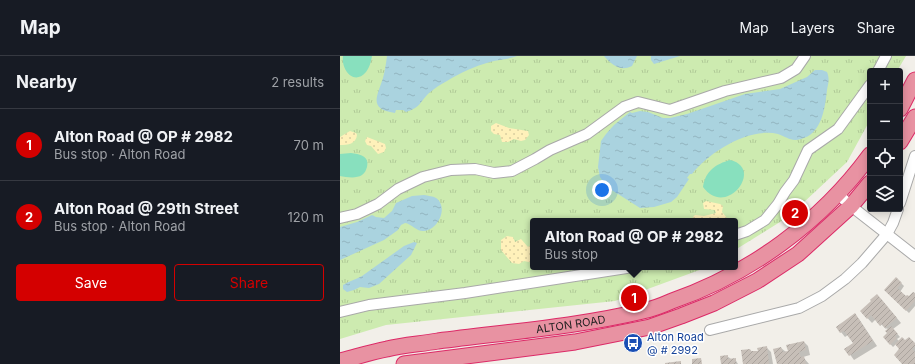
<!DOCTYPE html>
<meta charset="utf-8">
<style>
body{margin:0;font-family:Inter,sans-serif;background:#242831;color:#f1f3f6}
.controls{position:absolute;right:12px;top:12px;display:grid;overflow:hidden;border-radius:4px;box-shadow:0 2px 10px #0003}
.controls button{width:36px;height:36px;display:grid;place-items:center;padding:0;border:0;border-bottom:1px solid #363941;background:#171b24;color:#f1f3f6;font:20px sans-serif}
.you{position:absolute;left:262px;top:134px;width:14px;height:14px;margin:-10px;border:3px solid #fff;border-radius:50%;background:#1a73e8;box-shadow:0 0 0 6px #1a73e833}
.badge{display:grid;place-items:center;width:26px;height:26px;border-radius:50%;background:#d40000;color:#fff;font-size:13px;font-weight:700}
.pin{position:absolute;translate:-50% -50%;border:2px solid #fff;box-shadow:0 1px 4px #0006}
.popup{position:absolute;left:190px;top:162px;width:208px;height:52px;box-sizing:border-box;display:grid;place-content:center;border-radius:4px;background:#171b24;filter:drop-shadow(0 1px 3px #0005);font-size:13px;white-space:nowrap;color:#9ea1a6}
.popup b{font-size:15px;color:#f1f3f6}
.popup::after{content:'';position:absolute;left:50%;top:100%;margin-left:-8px;border:8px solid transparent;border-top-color:#171b24}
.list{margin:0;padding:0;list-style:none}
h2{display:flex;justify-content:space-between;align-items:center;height:52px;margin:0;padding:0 16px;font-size:17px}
h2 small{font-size:13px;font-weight:400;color:#9ea1a6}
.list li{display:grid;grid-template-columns:26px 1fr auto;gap:12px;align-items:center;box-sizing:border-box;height:72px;padding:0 16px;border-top:1px solid #363941}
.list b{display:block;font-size:15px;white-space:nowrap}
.list p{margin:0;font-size:13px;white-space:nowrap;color:#9ea1a6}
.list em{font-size:13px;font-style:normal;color:#9ea1a6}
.actions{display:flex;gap:8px;padding:12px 16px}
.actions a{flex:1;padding:9px 0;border:1px solid #d40000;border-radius:4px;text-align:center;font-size:14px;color:#d40000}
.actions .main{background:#d40000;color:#fff}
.icon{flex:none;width:22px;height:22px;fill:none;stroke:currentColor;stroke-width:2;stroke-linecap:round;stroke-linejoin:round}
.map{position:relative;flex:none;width:575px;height:308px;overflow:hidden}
header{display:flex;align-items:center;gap:24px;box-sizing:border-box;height:56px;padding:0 20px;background:#171b24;border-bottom:1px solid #363941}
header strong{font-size:19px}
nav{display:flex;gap:22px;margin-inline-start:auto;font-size:14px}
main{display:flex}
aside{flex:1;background:#171b24}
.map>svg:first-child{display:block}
</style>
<header>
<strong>Map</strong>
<nav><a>Map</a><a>Layers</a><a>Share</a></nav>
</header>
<main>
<aside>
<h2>Nearby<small>2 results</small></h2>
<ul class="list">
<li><span class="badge">1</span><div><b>Alton Road @ OP # 2982</b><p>Bus stop · Alton Road</p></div><em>70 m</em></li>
<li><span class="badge">2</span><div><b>Alton Road @ 29th Street</b><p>Bus stop · Alton Road</p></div><em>120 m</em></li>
</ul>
<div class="actions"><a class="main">Save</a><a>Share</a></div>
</aside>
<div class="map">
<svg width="575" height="308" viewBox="0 0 575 308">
<defs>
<pattern id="grass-tufts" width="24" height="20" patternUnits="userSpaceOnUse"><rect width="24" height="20" fill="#cdebb0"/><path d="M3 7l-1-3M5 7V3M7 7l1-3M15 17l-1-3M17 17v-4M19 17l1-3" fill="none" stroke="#b0c997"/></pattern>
<pattern id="sand-dots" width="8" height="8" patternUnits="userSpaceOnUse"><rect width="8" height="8" fill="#fff1ba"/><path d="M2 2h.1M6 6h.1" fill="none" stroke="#dacea0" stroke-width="1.8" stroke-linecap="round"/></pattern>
<pattern id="water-ripples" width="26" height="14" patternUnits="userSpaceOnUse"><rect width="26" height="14" fill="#aad3df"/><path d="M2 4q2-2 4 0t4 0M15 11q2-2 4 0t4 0" fill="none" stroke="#92b5bf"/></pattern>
<pattern id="building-hatch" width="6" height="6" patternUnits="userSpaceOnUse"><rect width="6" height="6" fill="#c7bfb8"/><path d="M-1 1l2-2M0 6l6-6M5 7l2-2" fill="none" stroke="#aba49e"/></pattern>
</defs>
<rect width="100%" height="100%" fill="#f2efe9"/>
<path fill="url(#grass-tufts)" d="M0 0H566L557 15H530V64L507 106 448 161 395 194V165H193V211H366L365 212 275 245 46 269 0 283Z"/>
<g fill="url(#sand-dots)">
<path d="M156 67 169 72 188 75 189 79 185 84 181 85 174 83 168 86H162L160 79 154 78 151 75V70Z"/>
<path d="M10 75 16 77 17 79C16 88 8 89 0 89V81Z"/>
<path d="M27 81 45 88 46 92 44 96 38 98 31 90 27 89 25 85Z"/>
<path d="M366 145 380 148 383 150 382 156 387 162 386 164 353 165V161L355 159 364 160 376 157 375 154 364 153 363 147Z"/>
<path d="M167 180 173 181 175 186 181 183 188 191 193 187V207L184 205 179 208 172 207 161 194V184Z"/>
</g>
<g fill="#88e0be">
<path d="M3 0H32C31 5 30 11 26 16 14 30 1 14 3 0Z"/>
<path d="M11 97C19 98 30 100 27 111 26 114 25 117 22 119 16 123 6 121 0 120V98Z"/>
<path d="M390 104C425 112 386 163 363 131 365 115 376 108 390 104Z"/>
</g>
<g fill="url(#water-ripples)">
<path d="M47 0H177C167 4 159 3 150 6 135 10 120 17 107 25 101 28 95 32 89 37 79 47 81 51 66 56L63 54H56L55 57C28 53 37 41 43 22 45 15 46 7 47 0Z"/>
<path d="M264 0H297L292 10C280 16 272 9 264 0Z"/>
<path d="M311 0H340L314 8 311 4Z"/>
<path d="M475 14H482L487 16C490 23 488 28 487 34 485 52 482 78 461 83 451 86 447 81 438 78 409 71 369 96 352 118H350L347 122 349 123 337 141 331 146 314 151 300 152 267 131 260 121 258 111 261 85 266 78 274 69 290 56 292 57 300 55 308 56 323 62H330L347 58 405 38 440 33 467 21Z"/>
<path d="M84 139C88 140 93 140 96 142 109 151 98 174 84 175 77 176 72 168 65 167L61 169 58 174 44 184 0 204V171L17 166 32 159 36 161 44 162 52 155 56 147 72 140Z"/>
<path d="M74 186 77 187 71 199 39 228 29 232 20 231 14 234 7 236 3 233V229C9 225 15 224 22 220L64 190Z"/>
</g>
<g fill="#0003">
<path d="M556 222 564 230 560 236 566 242 575 239V250L569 257 545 234Z"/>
<path d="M541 243 561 267 553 273 560 281 557 283 559 285H565L575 288V308H563L561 293 556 288 553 291 544 281 548 277V274L547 272 546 273 536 263 532 267 521 255Z"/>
<path d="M515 259 519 263 537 290 514 304 506 293 514 288 508 279 505 281 497 271Z"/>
<path d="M464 286 468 290 470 299 463 301 469 308H438L441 292 446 296H449Z"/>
<path d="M426 291 431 296 433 308H404L410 294 413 296 419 295Z"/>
<path d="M387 300 391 303H395L398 308H382Z"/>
</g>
<g fill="url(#building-hatch)">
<path d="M556 221 562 227 557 232 566 240 567 239 569 240 573 236 575 237V243L574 244 575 245 566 255 544 234Z"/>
<path d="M537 238 557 262 545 272 542 268 540 270 531 259 527 263 520 255 531 245 530 244Z"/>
<path d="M515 257 533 285 509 300 504 293 513 287 504 275 500 277 496 271Z"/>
<path d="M551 270 558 278 555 280 557 282 550 289 543 281 547 277 545 275Z"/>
<path d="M562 281 565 284 569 281 575 287V290L572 293 575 296V308H562L554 299 559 293 555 288Z"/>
<path d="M464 285 466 294 459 296 461 301 464 300 466 308H437L433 293 441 291 443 296 448 295 446 289Z"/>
<path d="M427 290 429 308H403L401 294 410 293 411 295H418L417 292Z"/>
<path d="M388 299V303L396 302V308H381L380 300Z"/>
<path d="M361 302 362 308H352V303Z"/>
<path d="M341 305V308H325V307Z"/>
</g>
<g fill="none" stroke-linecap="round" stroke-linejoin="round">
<g stroke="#a9a9a9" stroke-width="12">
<g id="minor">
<path d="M538 15 546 0"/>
<path d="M498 138 511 150 575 200"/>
<path d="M560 147 575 100"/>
<path d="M0 162 17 158 38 148 58 133 83 121 111 114 135 113 154 117 172 115 195 103 210 94 247 78 284 51 298 46 330 54 385 35 441 22 456 13 465 0"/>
<path d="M395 179 407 175 425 164 438 148 445 136 454 124 468 94 498 73 530 29"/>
<path d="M0 256 29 249 125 237 293 211"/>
<path d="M370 274 459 252 482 240 505 223 522 207 547 178 553 167 558 153"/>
</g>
</g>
<g stroke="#dc2a67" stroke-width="17">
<g id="highway">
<path d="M560 53 575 24"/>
<path d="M560 86 575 61"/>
<path id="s1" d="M0 305C16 301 31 296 47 293 63 289 81 288 98 285 166 276 236 271 303 255 313 253 323 249 332 245 410 218 481 166 530 99"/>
<path d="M64 308 235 286 310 271 341 260 374 247 417 225 458 198 511 150 530 127"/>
</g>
</g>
<use href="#minor" stroke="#fff" stroke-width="10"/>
<use href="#highway" stroke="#e892a2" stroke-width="15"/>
</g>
<defs>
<g id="bus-disc" transform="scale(1)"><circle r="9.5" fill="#1a4fb4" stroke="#fff"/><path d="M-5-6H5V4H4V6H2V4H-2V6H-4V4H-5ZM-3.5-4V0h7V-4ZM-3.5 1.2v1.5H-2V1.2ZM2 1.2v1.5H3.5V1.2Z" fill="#fff"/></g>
</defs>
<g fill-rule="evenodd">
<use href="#bus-disc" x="293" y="287"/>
</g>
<g text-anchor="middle" stroke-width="3" stroke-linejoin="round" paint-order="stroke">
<g font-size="11" fill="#222" stroke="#fff">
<text dy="4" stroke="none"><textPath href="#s1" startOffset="234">ALTON ROAD</textPath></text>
</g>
<g font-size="11" fill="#164399" stroke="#fff" text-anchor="start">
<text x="307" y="285">Alton Road<tspan x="307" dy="13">@ # 2992</tspan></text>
</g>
</g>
</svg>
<div class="controls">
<button>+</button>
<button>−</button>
<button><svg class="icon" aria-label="locate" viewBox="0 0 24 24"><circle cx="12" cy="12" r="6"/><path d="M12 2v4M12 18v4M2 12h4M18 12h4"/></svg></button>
<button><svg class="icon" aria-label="layers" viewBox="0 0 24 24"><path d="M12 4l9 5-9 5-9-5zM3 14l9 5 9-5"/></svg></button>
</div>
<div class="you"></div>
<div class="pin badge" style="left:294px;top:242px">1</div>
<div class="popup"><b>Alton Road @ OP # 2982</b>Bus stop</div>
<div class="pin badge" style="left:455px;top:157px">2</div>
</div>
</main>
